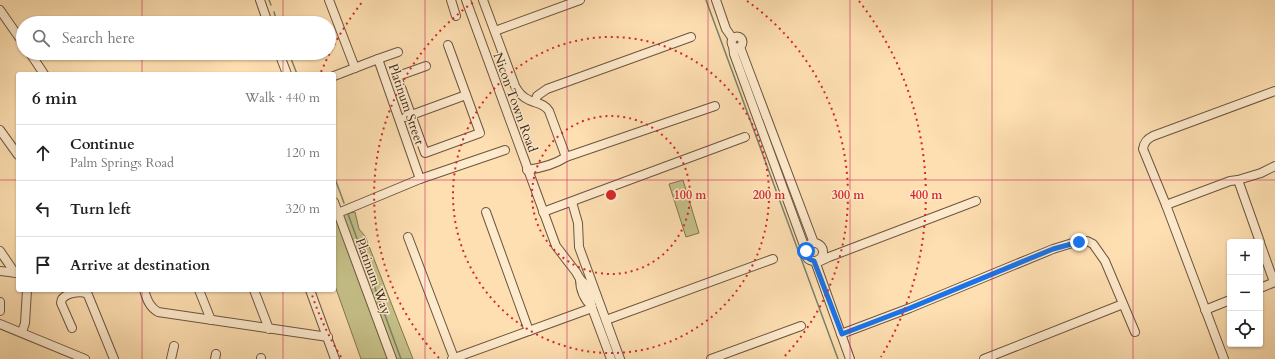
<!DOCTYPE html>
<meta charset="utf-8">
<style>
body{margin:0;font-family:Cardo,serif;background:#f6f6f6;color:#222}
.controls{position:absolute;right:12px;bottom:12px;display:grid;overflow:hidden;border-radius:4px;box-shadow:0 1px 3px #0004}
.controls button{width:36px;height:36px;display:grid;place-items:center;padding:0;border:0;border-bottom:1px solid #e0e0e0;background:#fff;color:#222;font:20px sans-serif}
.stop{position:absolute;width:12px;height:12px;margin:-9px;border:3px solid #1a73e8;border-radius:50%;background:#fff}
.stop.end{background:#1a73e8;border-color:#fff;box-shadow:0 1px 4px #0008}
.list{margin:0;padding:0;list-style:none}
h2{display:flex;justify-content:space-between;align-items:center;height:52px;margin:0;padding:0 16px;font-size:17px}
h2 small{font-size:13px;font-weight:400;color:#767676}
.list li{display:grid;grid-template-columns:26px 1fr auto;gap:12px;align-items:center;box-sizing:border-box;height:56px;padding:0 16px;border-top:1px solid #e0e0e0}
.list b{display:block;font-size:15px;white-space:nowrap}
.list p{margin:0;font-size:13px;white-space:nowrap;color:#767676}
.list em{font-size:13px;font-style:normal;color:#767676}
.icon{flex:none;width:22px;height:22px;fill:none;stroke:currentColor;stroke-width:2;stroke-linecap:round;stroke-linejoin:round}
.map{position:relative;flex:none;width:1275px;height:359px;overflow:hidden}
.search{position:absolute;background:#fff;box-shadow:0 1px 3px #0004;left:16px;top:16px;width:320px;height:44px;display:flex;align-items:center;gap:10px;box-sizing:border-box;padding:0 14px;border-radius:22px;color:#767676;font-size:15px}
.panel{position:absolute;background:#fff;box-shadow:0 1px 3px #0004;left:16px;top:72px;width:320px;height:220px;border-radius:4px}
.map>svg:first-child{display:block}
</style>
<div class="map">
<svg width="1275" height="359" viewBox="0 0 1275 359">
<rect width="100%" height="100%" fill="#fedfb1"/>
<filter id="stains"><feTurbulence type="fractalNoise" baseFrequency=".005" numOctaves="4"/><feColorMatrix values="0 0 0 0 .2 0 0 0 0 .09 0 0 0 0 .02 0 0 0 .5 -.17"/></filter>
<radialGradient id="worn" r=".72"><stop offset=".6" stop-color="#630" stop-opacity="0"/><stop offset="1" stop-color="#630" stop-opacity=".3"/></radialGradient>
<g fill="#c6c088" stroke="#817451">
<path d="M683 180 699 233 686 237 669 184Z"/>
<path d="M355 212 359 229 365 236 413 359H361L334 283V216Z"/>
</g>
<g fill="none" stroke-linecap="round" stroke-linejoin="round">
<g stroke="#79816e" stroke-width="1.5">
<path d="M269 0 271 5"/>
<path d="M706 0 838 359"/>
<path d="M274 12 277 22"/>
<path d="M290 56 297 74"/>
<path d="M334 176 344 203"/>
<path d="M348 214 401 359"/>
</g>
<g stroke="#6c5540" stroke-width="10">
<g id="minor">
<path d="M260 0 268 23"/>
<path d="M329 0 355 68"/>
<path d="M451 0 456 16"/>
<path d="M466 0 556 246 576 272 580 279 585 284 590 298 592 308 611 359"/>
<path d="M483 0 515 86C518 92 522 97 529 100 537 104 544 103 549 111L566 157"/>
<path d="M716 0 726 29 733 39"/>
<path d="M0 10 23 43"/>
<path d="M495 31 580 0"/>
<circle cx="737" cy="42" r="5.5"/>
<path d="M733 46 734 54 806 251"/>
<path d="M740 47 814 243"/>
<path d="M30 53 44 74"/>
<path d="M279 53 287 74"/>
<path d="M378 59 398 52"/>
<path d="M426 66 398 76V79L425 153 480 133 448 45"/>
<path d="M334 76 378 59 420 179"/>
<path d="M535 102 537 96 547 89 691 37"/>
<path d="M406 117 466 95"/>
<path d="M0 130 18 155"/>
<path d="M527 170C541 168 554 165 566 157L715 106"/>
<path d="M1238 180 1261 173 1275 166"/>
<path d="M334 202 392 359"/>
<path d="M572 202 578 223 579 247 620 359"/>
<path d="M1166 205 1230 181 1238 180 1260 242"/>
<path d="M486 212 529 331"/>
<path d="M543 212 745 137"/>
<path d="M338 213 420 179 505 150"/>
<path d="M408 237 454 358"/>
<path d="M1260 243 1274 282"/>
<circle cx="814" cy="252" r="9"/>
<path d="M0 251 15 273"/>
<path d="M815 261 850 359"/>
<path d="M816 263 829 257 976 201"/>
<path d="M0 271 17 273"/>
<path d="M580 279C580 290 584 299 592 307"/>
<path d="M1260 288 1275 282"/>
<path d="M144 290C147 299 149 307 158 312L328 337"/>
<path d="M199 290 211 320"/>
<path d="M254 290 269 329"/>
<path d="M310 290 335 359"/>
<path d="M0 302V311"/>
<path d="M1205 310 1230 300"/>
<path d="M606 320 773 259"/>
<path d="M0 324 85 359"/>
<path d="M72 328 61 303C62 300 61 299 64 297 69 293 83 290 88 295L114 359"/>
<path d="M22 332 25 323 27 290"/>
<path d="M841 334 910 308 1053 249 1079 241H1087L1093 244 1105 261 1135 332"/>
<path d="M171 359 174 346"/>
<path d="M215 359 216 354"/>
<path d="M261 359V358"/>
<path d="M452 359 592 308"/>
<path d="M711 359 801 326"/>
<path d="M984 359 1123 304"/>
<path d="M1224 359 1166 205 1143 149C1144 142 1147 139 1153 136L1275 91"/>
</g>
</g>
<use href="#minor" stroke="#feeacc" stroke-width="8"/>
</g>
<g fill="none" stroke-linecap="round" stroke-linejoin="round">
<path stroke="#1a73e8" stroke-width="5" d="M806 251V254L809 259 814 261 842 334 910 308 1053 249 1079 242"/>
</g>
<path fill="none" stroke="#c2185b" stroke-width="1" stroke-opacity="0.55" d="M142 0V23M283 0V23M425 0V359M567 0V359M708 0V359M850 0V359M992 0V359M1133 0V359M142 53V74M283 53V74M0 180H18M334 180H1275M142 290V359M283 290V359"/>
<g fill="none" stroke="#d62828" stroke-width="2" stroke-dasharray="2 4">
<circle cx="611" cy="195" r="79"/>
<circle cx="611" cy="195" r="158"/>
<path d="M439 358A237 237 0 0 1 475 1M747 1A237 237 0 0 1 783 358"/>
<path d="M341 357A315 315 0 0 1 311 292M321 72A315 315 0 0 1 363 1M859 1A315 315 0 0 1 881 357"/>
</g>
<g text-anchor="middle" stroke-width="3" stroke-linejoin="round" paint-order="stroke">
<g font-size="13" fill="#3c271a" stroke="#feeacc">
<text transform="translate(516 102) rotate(70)" y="5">Nicon Town Road</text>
<text transform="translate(407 104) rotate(71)" y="5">Platinum Street</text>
<text transform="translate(374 276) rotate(70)" y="5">Platinum Way</text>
</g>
</g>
<circle cx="611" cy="195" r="6" fill="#d62828" stroke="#feeacc" stroke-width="2"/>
<g font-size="12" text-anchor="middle" font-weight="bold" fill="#d62828" stroke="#feeacc" stroke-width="3" stroke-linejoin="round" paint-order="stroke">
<text x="690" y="199">100 m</text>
<text x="769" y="199">200 m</text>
<text x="848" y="199">300 m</text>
<text x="926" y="199">400 m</text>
</g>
<rect width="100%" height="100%" filter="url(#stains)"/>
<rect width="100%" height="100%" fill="url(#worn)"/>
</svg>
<div class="controls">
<button>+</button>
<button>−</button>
<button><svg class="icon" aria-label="locate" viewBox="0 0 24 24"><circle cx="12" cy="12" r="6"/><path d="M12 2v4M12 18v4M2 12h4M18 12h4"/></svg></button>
</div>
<div class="stop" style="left:806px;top:251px"></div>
<div class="stop end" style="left:1079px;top:242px"></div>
<div class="search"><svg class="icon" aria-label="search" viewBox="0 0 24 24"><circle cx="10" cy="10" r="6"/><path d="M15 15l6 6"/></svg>Search here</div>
<section class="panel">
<h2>6 min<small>Walk · 440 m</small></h2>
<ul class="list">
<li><svg class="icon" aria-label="ahead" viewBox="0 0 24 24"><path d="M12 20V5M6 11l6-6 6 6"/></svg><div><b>Continue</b><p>Palm Springs Road</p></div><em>120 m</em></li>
<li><svg class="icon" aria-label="left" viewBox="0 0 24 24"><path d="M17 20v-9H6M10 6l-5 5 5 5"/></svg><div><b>Turn left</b></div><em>320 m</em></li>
<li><svg class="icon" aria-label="arrive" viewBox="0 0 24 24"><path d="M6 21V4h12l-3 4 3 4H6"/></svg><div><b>Arrive at destination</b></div></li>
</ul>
</section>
</div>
